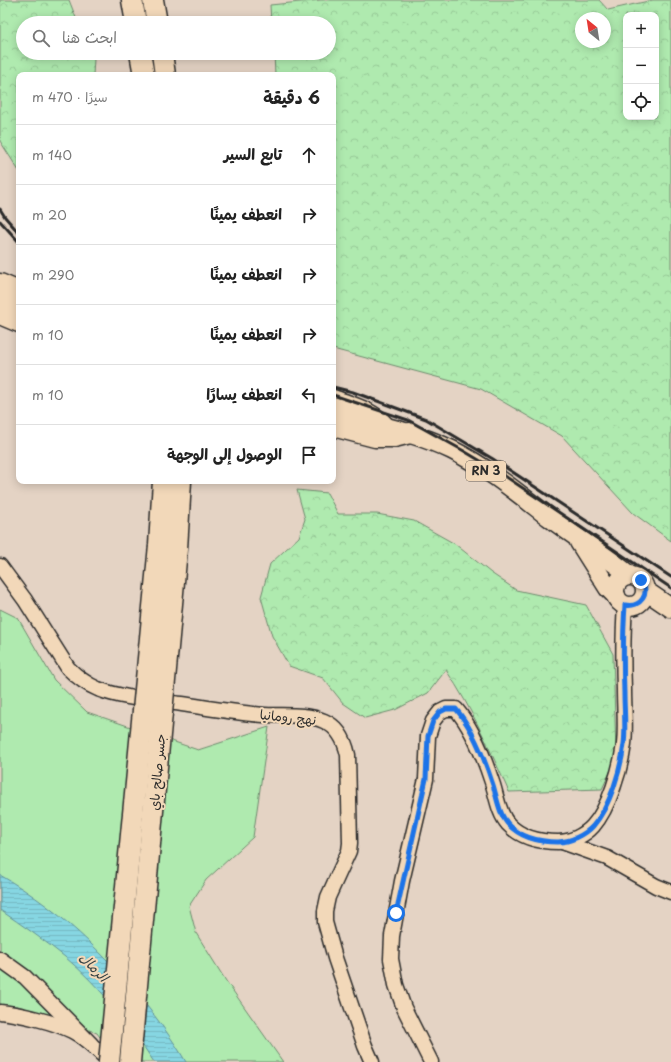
<!DOCTYPE html>
<html lang="ar">
<meta charset="utf-8">
<style>
body{margin:0;font-family:"Playpen Sans","Playpen Sans Arabic",sans-serif;background:#f2f2f2;color:#222;direction:rtl}
.controls{position:absolute;right:12px;top:12px;display:grid;overflow:hidden;border-radius:8px;box-shadow:0 2px 10px #0003}
.controls button{width:36px;height:36px;display:grid;place-items:center;padding:0;border:0;border-bottom:1px solid #e0e0e0;background:#fff;color:#222;font:20px sans-serif}
.compass{position:absolute;left:575px;top:12px;width:36px;height:36px;border-radius:50%;background:#fff;box-shadow:0 2px 10px #0003;rotate:330deg}
.stop{position:absolute;width:12px;height:12px;margin:-9px;border:3px solid #1a73e8;border-radius:50%;background:#fff}
.stop.end{background:#1a73e8;border-color:#fff;box-shadow:0 1px 4px #0008}
.list{margin:0;padding:0;list-style:none}
h2{display:flex;justify-content:space-between;align-items:center;height:52px;margin:0;padding:0 16px;font-size:17px}
h2 small{font-size:13px;font-weight:400;color:#767676}
.list li{display:grid;grid-template-columns:26px 1fr auto;gap:12px;align-items:center;box-sizing:border-box;height:60px;padding:0 16px;border-top:1px solid #e0e0e0}
.list b{display:block;font-size:15px;white-space:nowrap}
.list em{font-size:13px;font-style:normal;color:#767676}
.icon{flex:none;width:22px;height:22px;fill:none;stroke:currentColor;stroke-width:2;stroke-linecap:round;stroke-linejoin:round}
.map{position:relative;flex:none;width:671px;height:1062px;overflow:hidden;direction:ltr}
.search{position:absolute;background:#fff;box-shadow:0 2px 10px #0003;left:16px;top:16px;width:320px;height:44px;display:flex;align-items:center;gap:10px;box-sizing:border-box;padding:0 14px;border-radius:22px;color:#767676;font-size:15px}
.panel{position:absolute;background:#fff;box-shadow:0 2px 10px #0003;left:16px;top:72px;width:320px;height:412px;border-radius:8px;direction:rtl}
.map>svg:first-child{display:block}
</style>
<div class="map">
<svg width="671" height="1062" viewBox="0 0 671 1062">
<defs>
<pattern id="forest-crowns" width="20" height="18" patternUnits="userSpaceOnUse"><rect width="20" height="18" fill="#afeaaf"/><path d="M2 6a3 3 0 1 1 6 0M12 15a3 3 0 1 1 6 0" fill="none" stroke="#97c997"/></pattern>
<pattern id="water-rules" width="6" height="5" patternUnits="userSpaceOnUse"><rect width="6" height="5" fill="#86d6e2"/><path d="M0 2.5h6" fill="none" stroke="#74b8c2"/></pattern>
</defs>
<rect width="100%" height="100%" fill="#e4d3c4"/>
<filter id="ink" filterUnits="userSpaceOnUse"><feTurbulence type="fractalNoise" baseFrequency=".025" numOctaves="2"/><feDisplacementMap in="SourceGraphic" scale="8" xChannelSelector="R" yChannelSelector="G"/><feConvolveMatrix kernelMatrix="1 2 1 2 8 2 1 2 1" color-interpolation-filters="sRGB"/></filter>
<g filter="url(#ink)">
<path fill="#afeaaf" stroke="#6d8a6d" d="M0 609 18 618 54 680 87 712 198 750 269 727 253 837 206 880 189 906 196 933 226 981 283 1062H118L97 1033 53 1016 18 1006 0 1005Z"/>
<g fill="url(#forest-crowns)" stroke="#6d8a6d" fill-rule="evenodd">
<path d="M0 0H69L78 23H23V53H91L94 59 93 75H19V171L0 141Z"/>
<path d="M321 0H599L608 10 653 0H671V541L633 513 562 436 481 389 333 349V75H275L274 53H329V23H271L270 5ZM626 15H656V117H626ZM581 18H605V42H581Z"/>
<path d="M297 490 327 493 338 514H377L414 521 455 544 491 573 516 590 586 605 613 654 616 755 611 770 602 789 509 792C490 750 472 708 446 670L428 693 395 710 365 718 343 703 323 678 289 666 272 636 261 597 270 564 299 537 305 519Z"/>
</g>
<path fill="url(#water-rules)" stroke="#629299" d="M0 875C66 913 118 966 163 1027 171 1038 179 1050 186 1062H154C129 1024 100 986 65 957 44 940 22 925 0 910Z"/>
<g fill="none" stroke-linecap="round" stroke-linejoin="round">
<g stroke="#2b2b2b" stroke-width="17">
<g id="minor">
<path d="M0 566 25 600 68 668C77 677 86 684 98 689 124 699 154 700 182 704 209 708 236 713 264 715 283 716 306 713 324 721 338 727 345 741 348 755L350 843 349 851 328 897 325 911V922L335 958 365 1046 372 1062"/>
<path d="M562 842 607 858 656 886 671 892"/>
<path d="M0 959 25 977 91 1044"/>
<path d="M0 1012C20 1014 54 1022 72 1031 86 1038 98 1051 110 1062"/>
<path d="M431 1062 404 1008 396 985 391 959 392 936 402 881 426 779 428 736 433 721 440 712 446 709H456C473 729 485 760 493 785 497 798 499 814 508 824 521 838 540 842 558 842 571 842 585 835 593 826 609 808 621 768 624 744 626 727 624 707 624 690 623 661 623 633 625 605"/>
</g>
</g>
<g stroke="#2b2b2b" stroke-width="21">
<g id="major">
<path d="M0 298 19 307"/>
<path d="M333 413C373 424 415 432 452 450 488 468 519 494 550 518 576 538 604 554 629 575"/>
<path d="M579 542 608 588 616 596"/>
<circle cx="630" cy="591" r="15"/>
<path d="M646 591 671 608"/>
</g>
</g>
<g stroke="#2b2b2b" stroke-width="23">
<g id="highway">
<path d="M132 0 136 23"/>
<path d="M153 0 157 23"/>
<path d="M140 53 144 75"/>
<path d="M162 53 165 75"/>
<path d="M0 284 19 292"/>
<path d="M0 314 19 322"/>
<path d="M333 400C351 407 372 412 385 427"/>
<path d="M333 426 375 437H394L410 433"/>
</g>
</g>
<use href="#minor" stroke="#f2d8b9" stroke-width="14"/>
<use href="#major" stroke="#f2d8b9" stroke-width="18"/>
<use href="#highway" stroke="#f2d8b9" stroke-width="20"/>
<g stroke="#2b2b2b" stroke-width="3">
<path d="M0 209 5 217 19 233"/>
<path d="M0 221 19 242"/>
<path d="M333 387 353 392 426 419 493 459 671 577"/>
<path d="M333 395 408 420 464 451 499 472 671 588"/>
</g>
<g stroke="#2b2b2b" stroke-width="23" stroke-linecap="butt">
<g id="highway-bridge">
<path d="M109 1062 159 545 163 481"/>
<path d="M130 1062 177 549 181 481"/>
</g>
</g>
<use href="#highway-bridge" stroke="#f2d8b9" stroke-width="20"/>
</g>
</g>
<g fill="none" stroke-linecap="round" stroke-linejoin="round" filter="url(#ink)">
<path stroke="#1a73e8" stroke-width="5" d="M396 913 426 779 428 736 433 721 440 712 446 709H456C473 729 485 760 493 785 497 798 499 814 508 824 521 838 540 842 558 842 570 842 585 835 593 826 610 807 621 769 624 744 626 728 624 709 624 693 623 663 623 634 625 605 641 608 651 593 641 580"/>
</g>
<g text-anchor="middle" stroke-width="4" stroke-linejoin="round" paint-order="stroke">
<rect fill="#f2d8b9" stroke="#675f56" stroke-width="1" x="466" y="461" width="40" height="20" rx="3"/>
<g font-size="12" font-weight="bold" fill="#2b2b2b">
<text x="486" y="475">RN 3</text>
</g>
<g font-size="13" fill="#2b2b2b" stroke="#f2d8b9">
<text transform="translate(288 717) rotate(6)" y="5">نهج رومانيا</text>
<text transform="translate(157 772) rotate(-85)" y="5">جسر صالح باي</text>
</g>
<g font-size="14" font-style="italic" fill="#394546" stroke="#f2d8b9">
<text transform="translate(94 967) rotate(46)" y="5">الرمال</text>
</g>
</g>
</svg>
<div class="controls">
<button>+</button>
<button>−</button>
<button><svg class="icon" aria-label="locate" viewBox="0 0 24 24"><circle cx="12" cy="12" r="6"/><path d="M12 2v4M12 18v4M2 12h4M18 12h4"/></svg></button>
</div>
<svg class="compass" viewBox="-18 -18 36 36"><path d="M0-13l5 13h-10z" fill="#e53935"/><path d="M0 13l5-13h-10z" fill="#767676"/></svg>
<div class="stop" style="left:396px;top:913px"></div>
<div class="stop end" style="left:641px;top:580px"></div>
<div class="search"><svg class="icon" aria-label="search" viewBox="0 0 24 24"><circle cx="10" cy="10" r="6"/><path d="M15 15l6 6"/></svg>ابحث هنا</div>
<section class="panel">
<h2>6 دقيقة<small>سيرًا · 470 m</small></h2>
<ul class="list">
<li><svg class="icon" aria-label="ahead" viewBox="0 0 24 24"><path d="M12 20V5M6 11l6-6 6 6"/></svg><div><b>تابع السير</b></div><em>140 m</em></li>
<li><svg class="icon" aria-label="right" viewBox="0 0 24 24"><path d="M7 20v-9h11M14 6l5 5-5 5"/></svg><div><b>انعطف يمينًا</b></div><em>20 m</em></li>
<li><svg class="icon" aria-label="right" viewBox="0 0 24 24"><path d="M7 20v-9h11M14 6l5 5-5 5"/></svg><div><b>انعطف يمينًا</b></div><em>290 m</em></li>
<li><svg class="icon" aria-label="right" viewBox="0 0 24 24"><path d="M7 20v-9h11M14 6l5 5-5 5"/></svg><div><b>انعطف يمينًا</b></div><em>10 m</em></li>
<li><svg class="icon" aria-label="left" viewBox="0 0 24 24"><path d="M17 20v-9H6M10 6l-5 5 5 5"/></svg><div><b>انعطف يسارًا</b></div><em>10 m</em></li>
<li><svg class="icon" aria-label="arrive" viewBox="0 0 24 24"><path d="M6 21V4h12l-3 4 3 4H6"/></svg><div><b>الوصول إلى الوجهة</b></div></li>
</ul>
</section>
</div>
